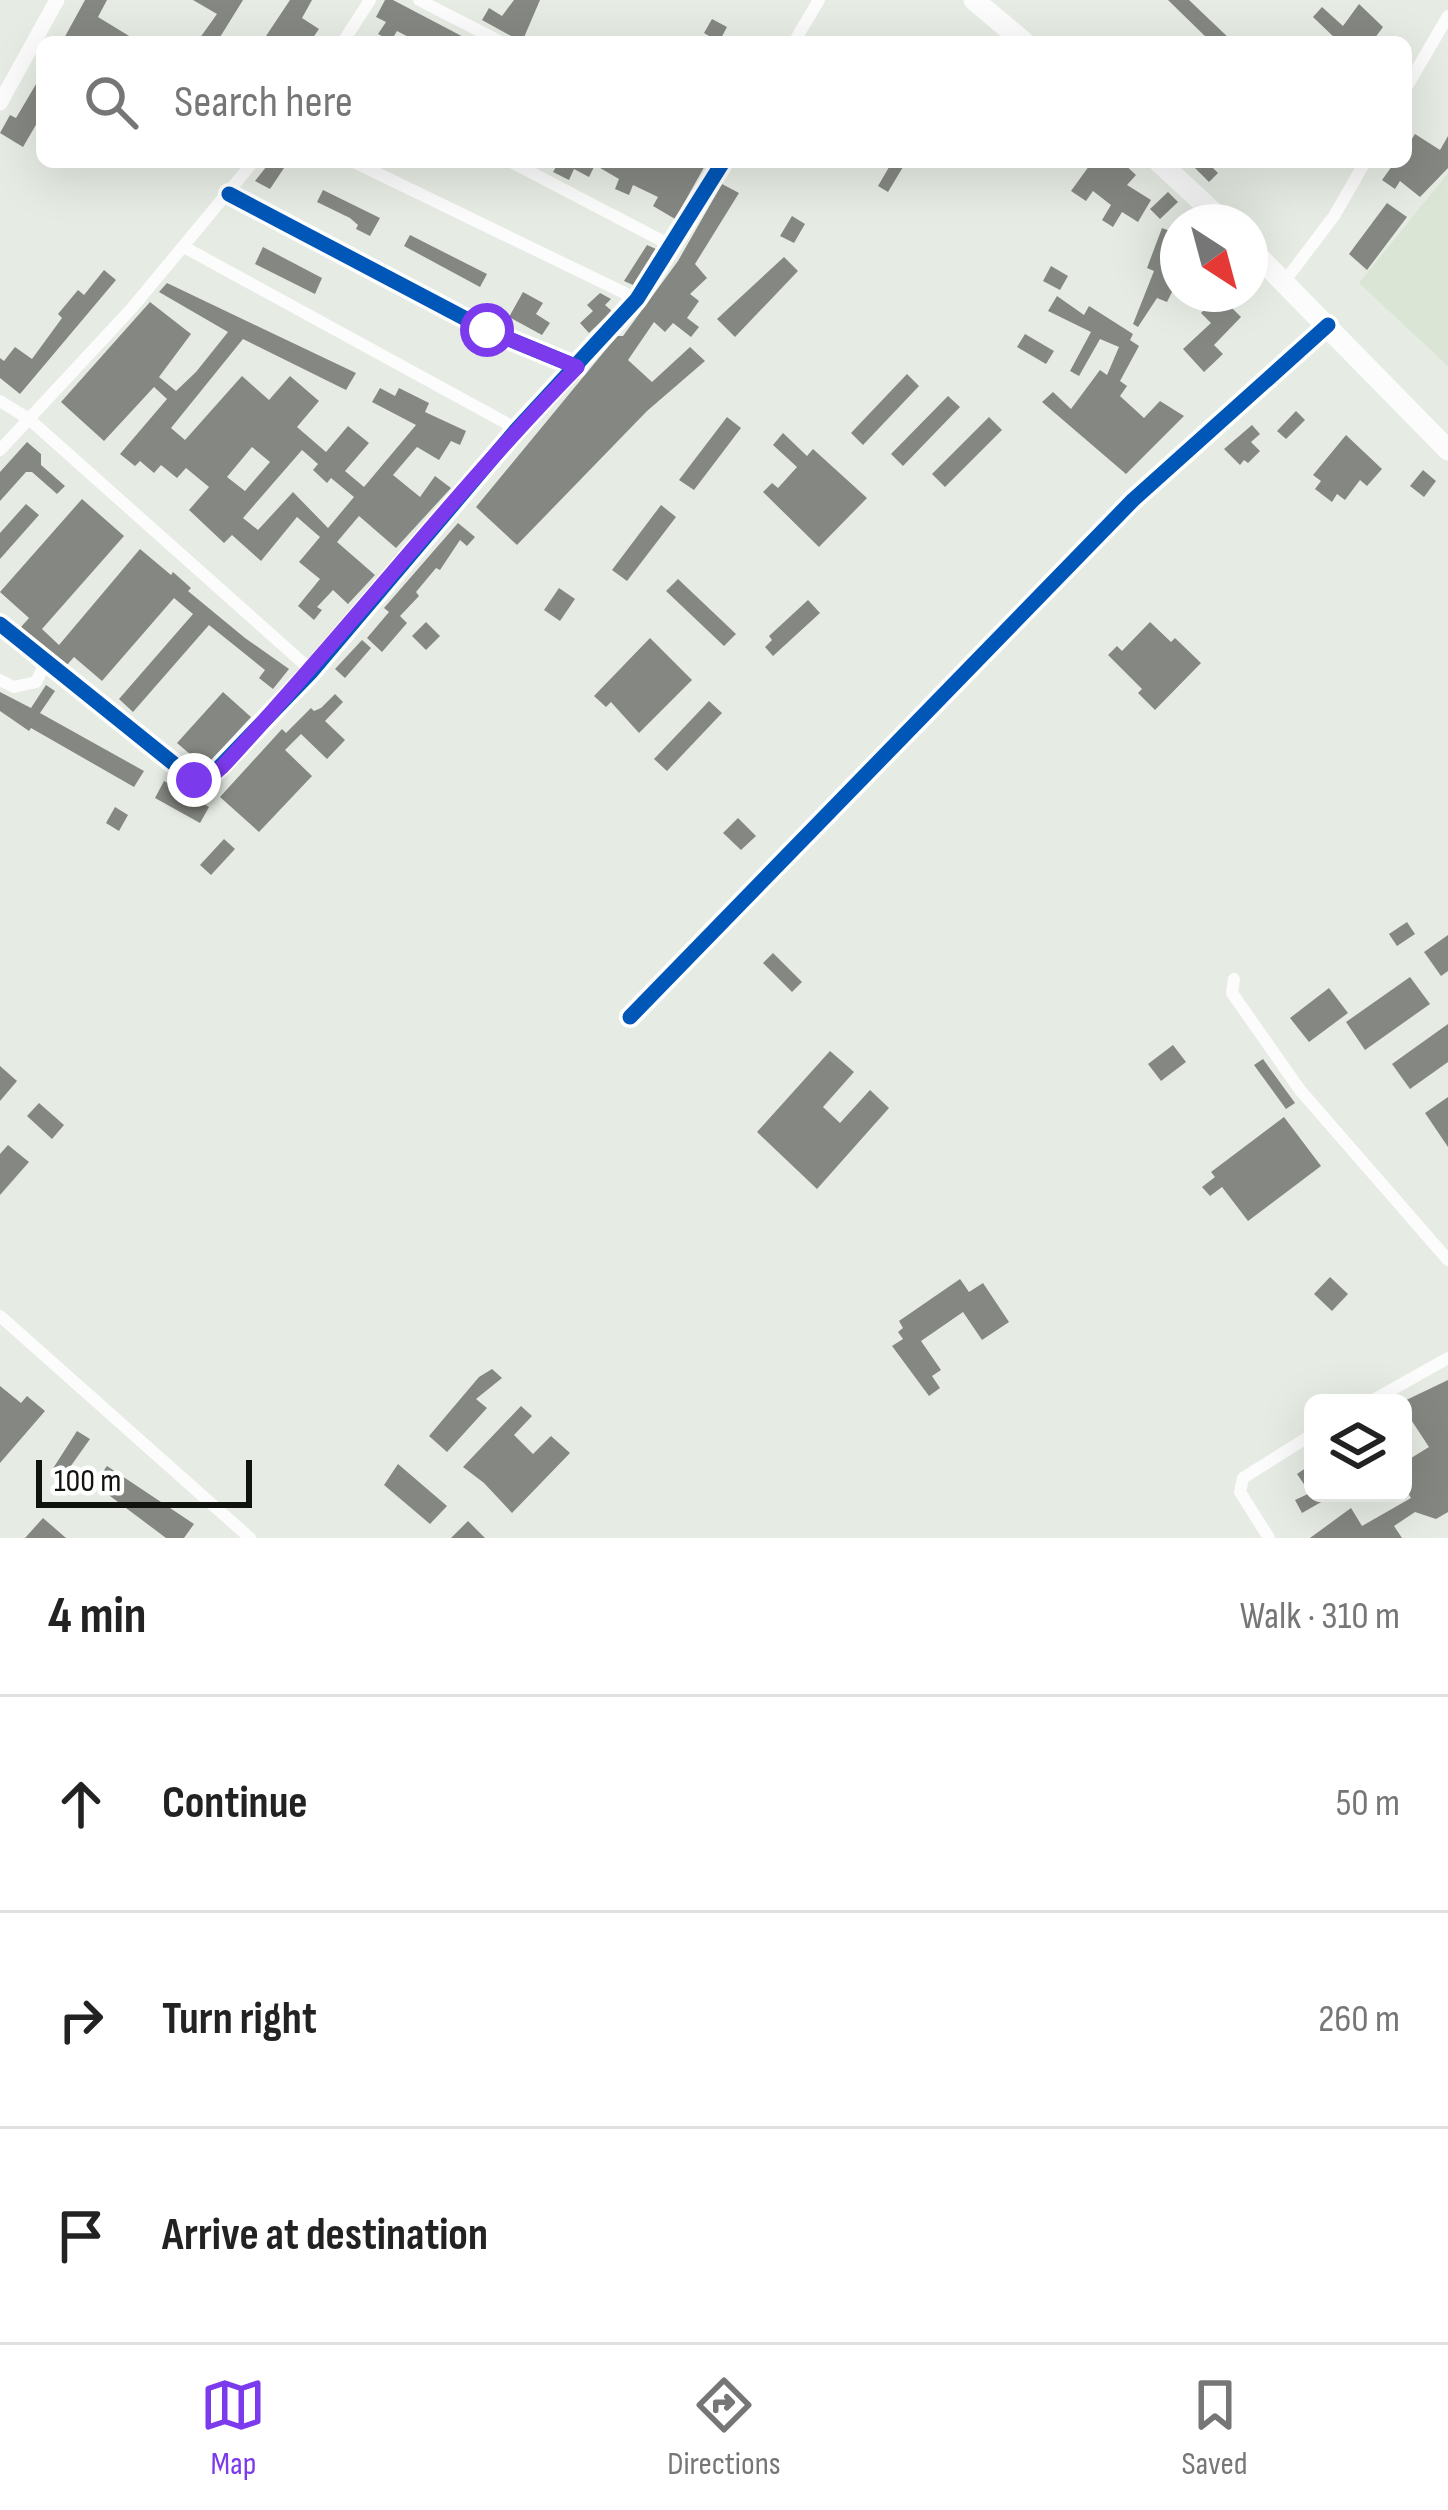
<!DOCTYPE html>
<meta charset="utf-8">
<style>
body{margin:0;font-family:"Sofia Sans Condensed",sans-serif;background:#f6f6f6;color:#222}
.controls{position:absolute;right:36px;bottom:36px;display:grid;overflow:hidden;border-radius:18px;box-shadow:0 12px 48px #0002}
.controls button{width:108px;height:108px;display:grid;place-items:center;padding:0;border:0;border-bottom:3px solid #e0e0e0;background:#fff;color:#222;font:60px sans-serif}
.compass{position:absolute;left:1160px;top:204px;width:108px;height:108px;border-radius:50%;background:#fff;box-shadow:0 12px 48px #0002;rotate:144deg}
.scale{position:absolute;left:36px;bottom:30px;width:216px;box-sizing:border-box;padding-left:12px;border:6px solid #10130e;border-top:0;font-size:33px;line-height:42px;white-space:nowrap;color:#10130e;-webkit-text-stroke:9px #fff;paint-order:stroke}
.stop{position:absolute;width:36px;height:36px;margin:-27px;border:9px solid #7c3aed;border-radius:50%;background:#fff}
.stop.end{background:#7c3aed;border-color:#fff;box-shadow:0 3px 12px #0008}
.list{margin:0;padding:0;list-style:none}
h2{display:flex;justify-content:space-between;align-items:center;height:156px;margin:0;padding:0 48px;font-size:51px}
h2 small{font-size:39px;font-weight:400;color:#767676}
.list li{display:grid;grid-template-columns:78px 1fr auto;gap:36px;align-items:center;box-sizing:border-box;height:216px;padding:0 48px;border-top:3px solid #e0e0e0}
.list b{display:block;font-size:45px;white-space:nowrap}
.list em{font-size:39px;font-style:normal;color:#767676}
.icon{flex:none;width:66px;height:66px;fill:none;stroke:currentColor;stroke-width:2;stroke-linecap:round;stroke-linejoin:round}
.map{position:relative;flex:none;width:1448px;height:1538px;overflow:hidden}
.search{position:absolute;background:#fff;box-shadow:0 12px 48px #0002;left:36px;right:36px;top:36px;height:132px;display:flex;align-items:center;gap:30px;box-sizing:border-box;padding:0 42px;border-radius:18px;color:#767676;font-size:45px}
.sheet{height:804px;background:#fff}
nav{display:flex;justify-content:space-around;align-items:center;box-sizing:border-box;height:168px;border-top:3px solid #e0e0e0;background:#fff;font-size:33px;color:#767676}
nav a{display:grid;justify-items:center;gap:6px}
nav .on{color:#7c3aed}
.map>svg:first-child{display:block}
</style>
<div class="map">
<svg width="1448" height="1538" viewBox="0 0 1448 1538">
<rect width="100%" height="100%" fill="#e6ece4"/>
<path fill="#dae5d5" d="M1448 173V366L1359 283Z"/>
<g fill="#858882" fill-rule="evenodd">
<path d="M85 0H107L98 17 139 42H62Z"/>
<path d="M193 0H243L217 42H197L217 14Z"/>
<path d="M290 0H312L302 18 319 29 310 42H262Z"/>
<path d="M385 0H393L473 42H418L397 31 391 41 378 34 386 22 376 17Z"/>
<path d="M514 0H540L522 42 482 20 489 8 502 16Z"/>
<path d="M1168 0H1189L1233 42H1211Z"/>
<path d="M1359 4 1383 27 1372 42H1339L1313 17 1322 7 1343 26Z"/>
<path d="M712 19 727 27 719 42 704 33Z"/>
<path d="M42 74V126L37 123 23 147 0 133 10 115 16 118Z"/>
<path d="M1415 134 1440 150 1448 136V168L1420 197 1400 181 1395 189 1382 180 1395 162H1406V148Z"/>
<path d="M270 162H288L270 189 255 181Z"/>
<path d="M559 162H707L675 219 653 206 658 197 633 185 629 195 615 189 619 179 595 165 589 177 574 169 569 180 553 172Z"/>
<path d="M892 162H906L888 192 878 186Z"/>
<path d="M1092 162H1122L1136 175 1127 185 1151 200 1138 222 1122 212 1113 227 1102 220 1111 205 1093 191 1086 201 1071 191Z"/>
<path d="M1189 162H1207L1218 173 1209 182Z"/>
<path d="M722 184 739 193 695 264 707 278 690 294 699 301 687 318 699 327 691 337 673 323 665 332 654 322 628 360 652 382 690 347 705 361 647 411 517 545 476 507 617 336H623L678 261Z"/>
<path d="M323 190 380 218 370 236 356 229 358 225 350 218 317 202Z"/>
<path d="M1168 192 1178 202 1160 219 1150 209Z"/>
<path d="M1387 203 1407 217 1367 270 1349 254Z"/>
<path d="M792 216 805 224 794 243 780 236Z"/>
<path d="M1162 228 1178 234V280L1167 302 1157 298 1138 327 1133 324 1154 271 1147 268Z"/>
<path d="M410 235 487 274 480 287 404 246Z"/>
<path d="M647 245 656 249 633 285 624 281Z"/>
<path d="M263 247 322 278 315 294 255 264Z"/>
<path d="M784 257 798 271 735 337 717 319Z"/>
<path d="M1051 266 1068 276 1060 290 1043 281Z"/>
<path d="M104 270 116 280 20 394 0 378V358L4 361 15 347 32 359 62 318 58 314 78 290 84 295Z"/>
<path d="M167 283 356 373 346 390 243 339 171 428 185 440 242 376 269 400 290 376 319 401 297 427 326 452 348 426 369 443 345 471 364 487 416 425 372 402 380 388 395 396 399 388 429 403 425 412 466 431 460 445 451 441 439 460 417 447 393 475 420 497 435 476 451 488 396 548 359 516 337 542 375 575 348 604 333 590 317 607 322 610 314 620 298 606 320 579 299 562 320 537 297 517 261 561 232 535 224 543 189 510 209 487 186 468 177 478 161 465 154 473 140 461 135 466 120 454 167 399 154 387 104 441 61 402 150 302 191 334 159 377 176 391 196 372 228 332 159 292ZM252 447 270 462 245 491 227 477ZM302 450 318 464 313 470 327 483 331 478 354 497 328 528 293 492 258 530 243 518Z"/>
<path d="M523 292 543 303 536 314 550 323 542 335 509 317Z"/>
<path d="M600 293 611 299 605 305 612 311 589 333 580 323 593 311 587 305Z"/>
<path d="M1219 295 1241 317 1214 345 1223 354 1204 372 1183 349 1211 323 1201 313Z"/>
<path d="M1057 296 1084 315 1089 306 1133 334 1130 340 1139 346 1120 381 1127 386 1120 396 1144 418 1160 401 1184 416 1126 474 1042 402 1053 392 1071 409 1100 370 1107 375 1119 347 1100 339 1079 376 1070 371 1091 332 1048 311Z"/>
<path d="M1025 334 1054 351 1046 364 1017 347Z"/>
<path d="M907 374 919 386 863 445 851 433Z"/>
<path d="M948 396 960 407 903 466 891 454Z"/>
<path d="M1296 411 1305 420 1286 439 1277 431Z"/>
<path d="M727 417 741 428 694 490 679 480Z"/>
<path d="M989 417 1002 430 945 487 932 474Z"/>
<path d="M1252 425 1260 434 1251 442 1260 451 1248 463 1244 460 1240 465 1224 449Z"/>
<path d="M783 433 807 456 813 449 867 498 819 547 763 492 772 483 778 488 797 467 773 445Z"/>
<path d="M1346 435 1382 469 1367 486 1360 480 1345 500 1337 494 1332 502 1315 489 1321 481 1313 475Z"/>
<path d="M27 442 41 454V465L65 486 57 494 32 472H26L0 501V472Z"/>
<path d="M1423 470 1436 481 1424 497 1410 486Z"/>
<path d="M82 499 124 536 42 629 59 645 140 549 171 575 173 572 191 588 188 591 245 638 289 669 273 689 259 678 265 670 209 625 133 712 119 699 193 614 174 598 102 681 74 657 67 665 21 627 29 618 0 592Z"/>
<path d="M26 504 39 515 0 559V533Z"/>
<path d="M661 505 676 517 627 581 612 570Z"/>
<path d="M458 523 475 537 467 546 460 540 440 570 436 568 416 592 419 596 400 616 407 623 382 652 367 638 389 612 384 608Z"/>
<path d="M678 579 736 634 724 646 666 591Z"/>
<path d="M559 588 575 599 560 621 544 610Z"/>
<path d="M808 600 820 613 773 656 765 647 772 640 769 636Z"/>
<path d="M426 622 440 636 426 650 412 636Z"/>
<path d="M1150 622 1171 642 1175 638 1201 663 1155 710 1138 693 1142 689 1108 655 1117 646 1122 651Z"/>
<path d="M650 638 692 680 639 733 611 702 606 707 594 696Z"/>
<path d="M362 640 371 648 345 678 335 669Z"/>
<path d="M46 685 55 691 40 713 144 771 134 787 31 728 29 731 0 711V692L31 708Z"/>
<path d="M223 692 251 717 205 767 177 743Z"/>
<path d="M335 694 343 702 325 721 345 740 327 759 301 734 285 750 312 776 259 832 220 797 282 729 286 733 311 708 314 711 321 708Z"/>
<path d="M709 701 722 713 667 771 654 759Z"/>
<path d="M164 781 209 807 200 823 155 798Z"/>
<path d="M115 807 128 815 119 831 106 823Z"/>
<path d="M738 818 756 836 741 850 723 833Z"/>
<path d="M224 839 235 849 211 875 200 865Z"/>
<path d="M1407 922 1415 934 1397 946 1389 934Z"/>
<path d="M1448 935V971L1441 976 1424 952Z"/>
<path d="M773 953 802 982 792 992 763 963Z"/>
<path d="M1410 977 1430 1004 1365 1050 1346 1022Z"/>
<path d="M1329 988 1348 1013 1309 1042 1290 1018Z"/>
<path d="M1448 1024V1062L1410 1089 1392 1064Z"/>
<path d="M1173 1045 1186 1062 1161 1081 1148 1064Z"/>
<path d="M830 1051 854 1072 823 1107 840 1123 870 1090 889 1108 817 1189 757 1132Z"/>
<path d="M1263 1059 1295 1103 1286 1109 1254 1065Z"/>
<path d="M0 1066 17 1081 0 1101Z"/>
<path d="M1448 1097V1147L1425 1113Z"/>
<path d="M39 1103 64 1125 52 1139 27 1116Z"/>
<path d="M1284 1117 1321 1166 1248 1221 1222 1187 1210 1196 1202 1187 1215 1177 1211 1172Z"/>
<path d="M8 1145 29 1162 0 1195V1154Z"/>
<path d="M1330 1277 1348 1294 1332 1311 1314 1294Z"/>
<path d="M960 1279 969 1292 983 1283 1009 1322 982 1340 963 1312 921 1341 941 1370 932 1376 940 1388 929 1396 892 1346 903 1339 898 1332 903 1328 899 1321Z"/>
<path d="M492 1369 502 1378 476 1399 487 1408 447 1452 429 1436 479 1377Z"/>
<path d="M1448 1380V1512L1436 1519 1415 1512 1394 1526 1402 1538H1310L1351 1508 1362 1526 1411 1498 1403 1485V1478L1408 1475 1403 1463 1429 1447 1400 1403Z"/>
<path d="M0 1386 21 1403 27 1396 45 1411 0 1463Z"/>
<path d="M521 1406 532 1416 514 1435 533 1454 551 1436 570 1453 512 1513 484 1483 463 1467Z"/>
<path d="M77 1431 90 1439 63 1477 52 1470Z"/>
<path d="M1313 1463V1493H1337L1302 1513 1295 1500 1310 1493 1297 1474Z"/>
<path d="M398 1464 447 1506 430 1524 384 1485Z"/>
<path d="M107 1466 194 1524 184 1538H166L94 1484Z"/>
<path d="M43 1518 66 1538H25Z"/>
<path d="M468 1521 485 1538H451Z"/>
</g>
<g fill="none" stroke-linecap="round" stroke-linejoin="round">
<g stroke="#fbfcfb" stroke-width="12">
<path d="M419 0 501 42"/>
<path d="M343 42 370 0"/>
<path d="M794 42 819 0"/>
<path d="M1406 88 1448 16"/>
<path d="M354 162 637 299"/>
<path d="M511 162 672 246"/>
<path d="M229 194 487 330 577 367"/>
<path d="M184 247 517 429"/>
<path d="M1284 282 1334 216 1365 162"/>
<path d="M0 401 29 419 312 671"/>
<path d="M0 450 132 308 253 162"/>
<path d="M0 624 194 780 209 778 312 671 517 429 637 299 723 162"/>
<path d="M0 680 14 687 36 682 46 662"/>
<path d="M1234 979 1232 993 1300 1090 1448 1260"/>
<path d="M630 1017 1133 500 1328 325"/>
<path d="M0 1316 250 1538"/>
<path d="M1368 1403 1448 1358"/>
<path d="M1269 1538 1240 1492 1243 1478 1313 1434"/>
</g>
<path stroke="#fbfcfb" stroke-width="15" d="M0 103 57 0"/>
<g stroke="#fbfcfb" stroke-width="21">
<path d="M974 0 1024 42"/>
<path d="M1159 162 1224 222"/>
<path d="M1250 248 1448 450"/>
</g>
<g stroke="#fff" stroke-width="22">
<g id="cycleway">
<path d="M229 194 487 330 577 367"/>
<path d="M0 624 194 780 209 778 312 671 517 429 637 299 723 162"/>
<path d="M630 1017 1133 500 1328 325"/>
</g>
</g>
<use href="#cycleway" stroke="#0057b8" stroke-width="15"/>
</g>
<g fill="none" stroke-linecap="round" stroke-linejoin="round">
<path stroke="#7c3aed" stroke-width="15" d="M194 780 209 778 223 766C344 636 453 494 577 367L487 330"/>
</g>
</svg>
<div class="controls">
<button><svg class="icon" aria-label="layers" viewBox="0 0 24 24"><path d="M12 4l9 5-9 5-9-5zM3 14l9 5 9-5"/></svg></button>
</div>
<svg class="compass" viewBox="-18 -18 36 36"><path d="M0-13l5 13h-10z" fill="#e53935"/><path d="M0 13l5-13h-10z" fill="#767676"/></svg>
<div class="scale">100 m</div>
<div class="stop" style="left:487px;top:330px"></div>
<div class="stop end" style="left:194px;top:780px"></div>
<div class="search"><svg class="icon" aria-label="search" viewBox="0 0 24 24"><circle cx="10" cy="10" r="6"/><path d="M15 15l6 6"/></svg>Search here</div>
</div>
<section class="sheet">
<h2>4 min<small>Walk · 310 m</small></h2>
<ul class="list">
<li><svg class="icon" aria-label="ahead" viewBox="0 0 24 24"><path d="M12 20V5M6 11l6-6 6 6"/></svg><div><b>Continue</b></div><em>50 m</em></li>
<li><svg class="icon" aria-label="right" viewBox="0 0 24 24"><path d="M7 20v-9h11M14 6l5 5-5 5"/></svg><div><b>Turn right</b></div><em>260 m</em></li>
<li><svg class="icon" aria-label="arrive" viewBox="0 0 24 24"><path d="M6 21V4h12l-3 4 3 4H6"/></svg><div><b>Arrive at destination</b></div></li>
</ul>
</section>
<nav>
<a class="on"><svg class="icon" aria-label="map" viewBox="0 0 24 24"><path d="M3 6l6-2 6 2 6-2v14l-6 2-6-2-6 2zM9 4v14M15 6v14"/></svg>Map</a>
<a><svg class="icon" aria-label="directions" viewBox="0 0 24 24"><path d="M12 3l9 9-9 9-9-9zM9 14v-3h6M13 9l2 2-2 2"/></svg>Directions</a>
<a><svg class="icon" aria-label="saved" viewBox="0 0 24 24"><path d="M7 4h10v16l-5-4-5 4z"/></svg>Saved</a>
</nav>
